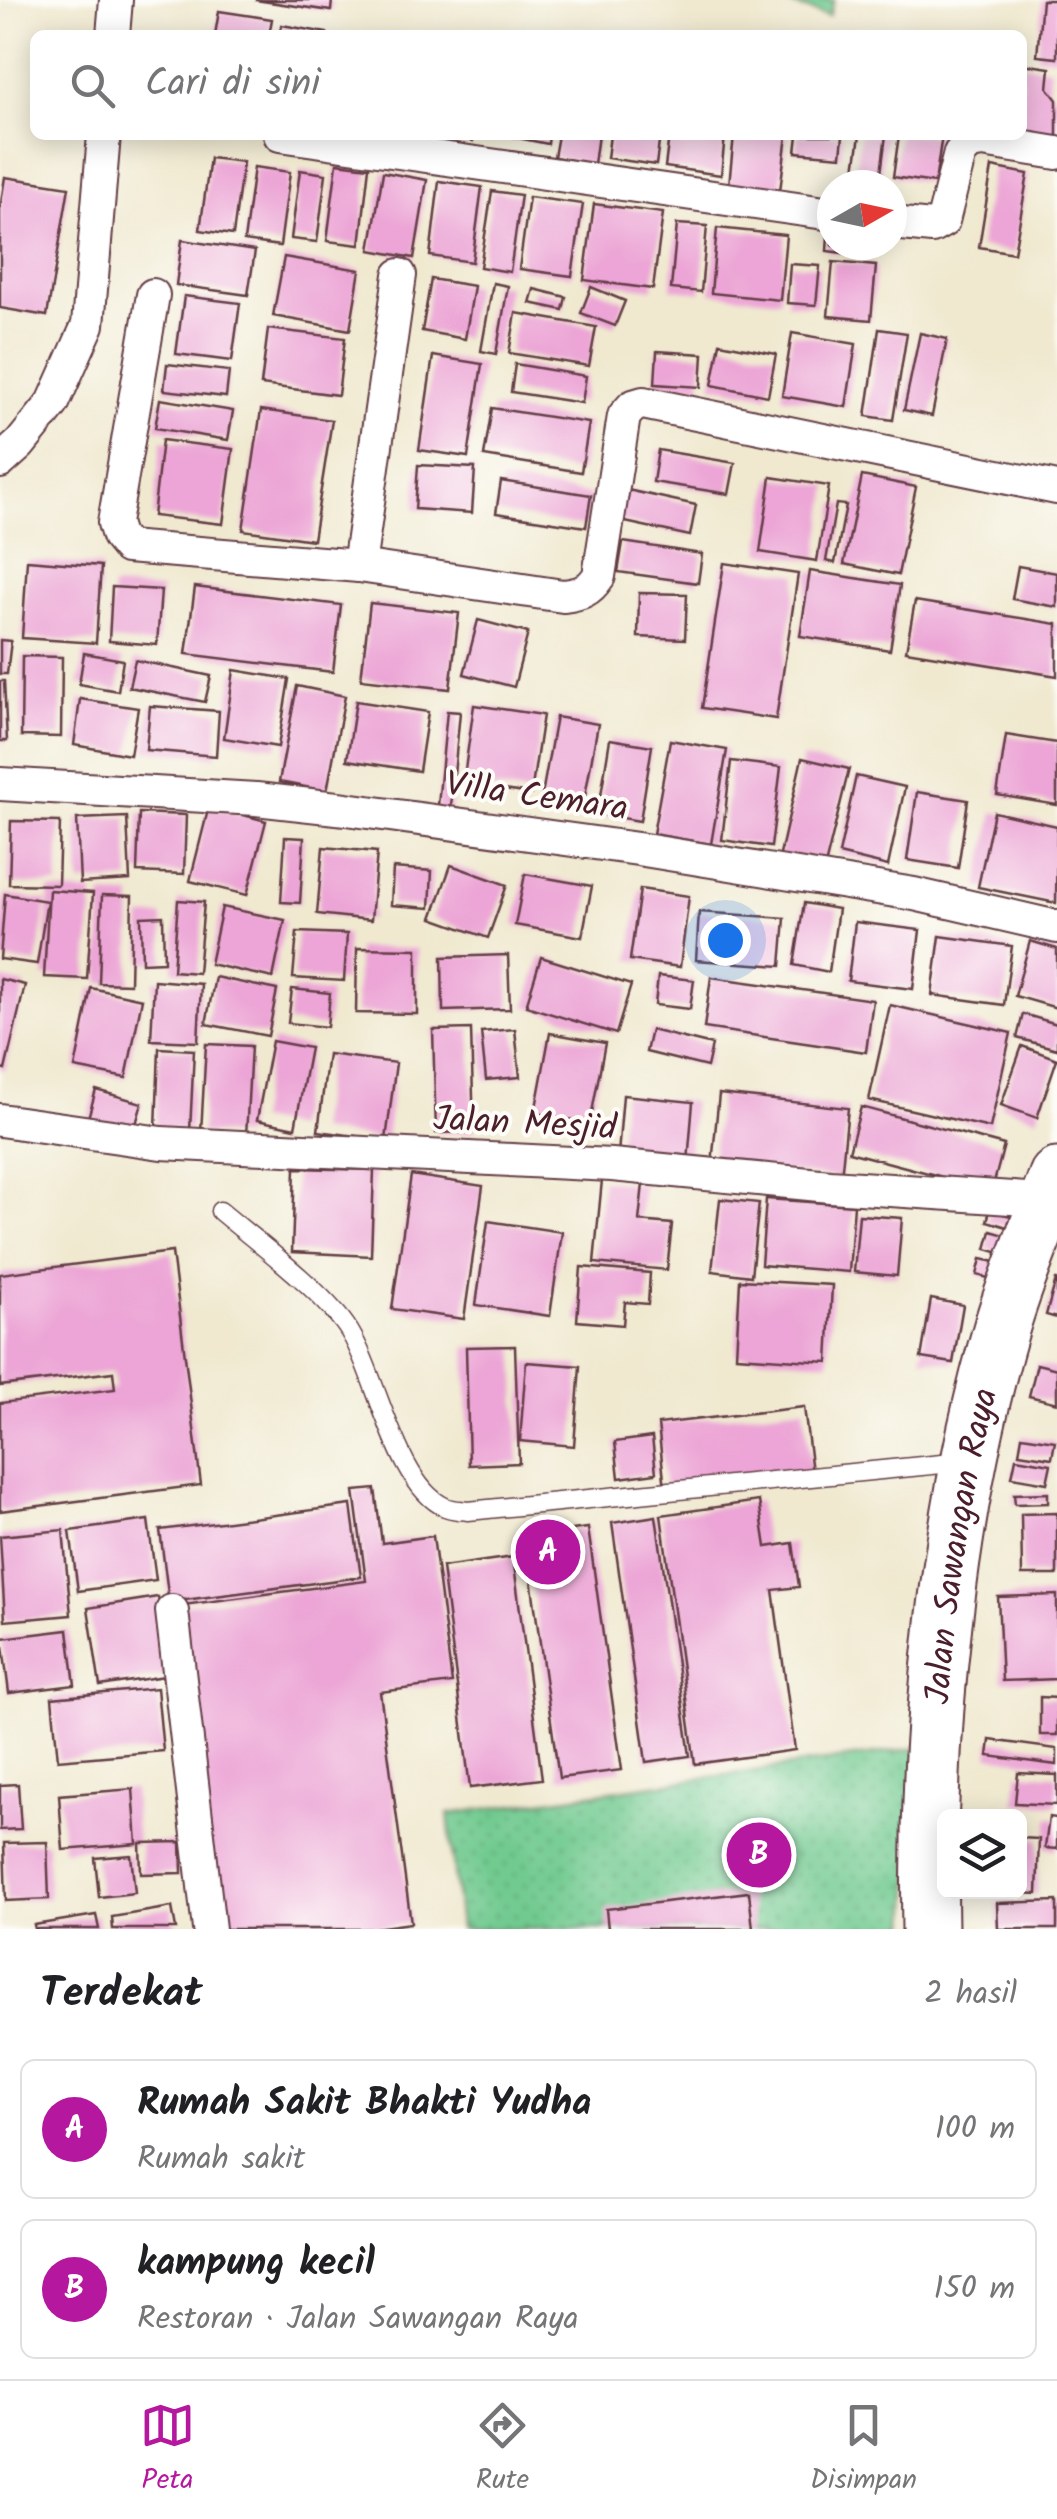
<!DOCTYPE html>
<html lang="id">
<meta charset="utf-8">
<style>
body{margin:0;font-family:Kalam,sans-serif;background:#f2f2f2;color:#202124}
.controls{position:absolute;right:30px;bottom:30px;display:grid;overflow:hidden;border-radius:15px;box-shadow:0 5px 25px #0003}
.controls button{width:90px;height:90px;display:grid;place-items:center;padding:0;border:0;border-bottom:2px solid #e0e0e0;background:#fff;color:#202124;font:50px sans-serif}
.compass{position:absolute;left:817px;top:170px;width:90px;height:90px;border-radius:50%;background:#fff;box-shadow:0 5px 25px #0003;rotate:81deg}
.you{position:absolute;left:725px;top:940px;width:35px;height:35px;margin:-25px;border:8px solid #fff;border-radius:50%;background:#1a73e8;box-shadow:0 0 0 15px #1a73e833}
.badge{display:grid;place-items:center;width:65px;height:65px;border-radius:50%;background:#b5179e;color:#fff;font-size:32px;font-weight:700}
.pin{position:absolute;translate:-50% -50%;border:5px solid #fff;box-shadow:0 2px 10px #0006}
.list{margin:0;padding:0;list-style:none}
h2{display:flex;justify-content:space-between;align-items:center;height:130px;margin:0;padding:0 40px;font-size:42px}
h2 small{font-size:32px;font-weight:400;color:#757577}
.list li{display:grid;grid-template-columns:65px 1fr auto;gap:30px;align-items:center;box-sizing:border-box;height:140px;margin:0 20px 20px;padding:0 20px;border:2px solid #e0e0e0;border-radius:15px}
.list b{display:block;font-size:38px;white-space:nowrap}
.list p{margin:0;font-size:32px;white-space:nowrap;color:#757577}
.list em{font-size:32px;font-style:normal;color:#757577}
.icon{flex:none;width:55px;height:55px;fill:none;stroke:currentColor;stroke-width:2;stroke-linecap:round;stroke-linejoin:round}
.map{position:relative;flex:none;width:1057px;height:1929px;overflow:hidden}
.search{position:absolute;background:#fff;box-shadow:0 5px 25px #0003;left:30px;right:30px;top:30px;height:110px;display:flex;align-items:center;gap:25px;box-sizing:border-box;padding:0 35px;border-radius:15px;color:#757577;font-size:38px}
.sheet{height:450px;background:#fff}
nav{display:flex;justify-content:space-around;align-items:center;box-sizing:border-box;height:140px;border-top:2px solid #e0e0e0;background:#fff;font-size:28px;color:#757577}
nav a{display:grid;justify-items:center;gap:5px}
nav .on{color:#b5179e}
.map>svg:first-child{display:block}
</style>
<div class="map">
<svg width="1057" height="1929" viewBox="0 0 1057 1929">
<defs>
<pattern id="grass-dots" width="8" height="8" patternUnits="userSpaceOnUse" patternTransform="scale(2.5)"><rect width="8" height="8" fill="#71ca90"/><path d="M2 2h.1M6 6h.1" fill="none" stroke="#63ad7c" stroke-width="1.8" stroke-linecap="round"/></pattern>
</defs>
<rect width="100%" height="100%" fill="#fdfcf7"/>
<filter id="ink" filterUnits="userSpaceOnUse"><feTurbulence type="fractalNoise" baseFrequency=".01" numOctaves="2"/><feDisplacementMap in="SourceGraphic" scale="20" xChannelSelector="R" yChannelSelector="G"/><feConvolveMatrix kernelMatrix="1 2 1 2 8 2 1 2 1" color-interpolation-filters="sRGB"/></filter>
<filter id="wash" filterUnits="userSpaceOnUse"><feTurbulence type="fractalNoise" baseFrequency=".0048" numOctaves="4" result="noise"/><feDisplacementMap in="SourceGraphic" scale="40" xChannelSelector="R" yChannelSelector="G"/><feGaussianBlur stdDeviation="2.25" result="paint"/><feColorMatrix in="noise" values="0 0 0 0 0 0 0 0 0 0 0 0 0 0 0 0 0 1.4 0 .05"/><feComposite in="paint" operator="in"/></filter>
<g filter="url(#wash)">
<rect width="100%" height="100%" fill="#f0e9d0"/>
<path fill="url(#grass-dots)" stroke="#5e745e" stroke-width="2.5" d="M918 1748 908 1929H460L448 1814Z"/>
<path fill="#71ca90" stroke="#5e745e" stroke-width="2.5" d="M776 0H834L829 16Z"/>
<g id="blocks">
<g fill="#eca5d6">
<path d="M255 0H332L331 11Z"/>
<path d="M1042 0H1057V58L1037 56Z"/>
<path d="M219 11 272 19 269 35H215Z"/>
<path d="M282 25 327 33V35H280Z"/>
<path d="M1022 64 1050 68 1048 88 1057 100V140L1022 134Z"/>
<path d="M446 135H474L473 141Z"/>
<path d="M503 135H549L548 144Z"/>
<path d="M558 135H598L594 164 554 157Z"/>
<path d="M610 135H660L656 165 607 158Z"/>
<path d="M669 135H725L721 175 665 167Z"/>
<path d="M734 135H787L780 191 729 185Z"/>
<path d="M798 135H843L841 156 796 152Z"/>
<path d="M860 135H886L881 173 855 170Z"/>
<path d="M899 135H942L935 183 893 177Z"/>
<path d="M210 158 243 162 233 235 200 230Z"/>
<path d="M337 163 369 167 360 245 327 241Z"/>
<path d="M254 167 290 172 280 246 244 241Z"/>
<path d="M992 167 1028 174 1014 253 979 247Z"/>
<path d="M300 170 326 174 317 242 291 239Z"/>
<path d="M383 172 427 180 414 258 370 250Z"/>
<path d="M863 176 877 178 875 185H862Z"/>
<path d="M5 177 69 187 47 316 0 308V209Z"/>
<path d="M439 181 482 187 472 262 430 256Z"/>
<path d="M492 191 521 195 510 272 480 267Z"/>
<path d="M529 197 583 204 572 276 519 269Z"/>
<path d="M594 204 663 213 653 289 584 280Z"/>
<path d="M677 224 707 226 701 292 671 289Z"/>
<path d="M717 228 786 235 780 300 711 293Z"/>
<path d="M828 235H832V245H844L843 253 827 251Z"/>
<path d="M182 240 255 251 248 295 176 285Z"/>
<path d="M284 257 360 270 350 330 273 316Z"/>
<path d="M833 262 876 266 871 320 828 316Z"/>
<path d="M790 264 820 266 816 305 787 303Z"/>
<path d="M431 279 474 286 465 339 422 331Z"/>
<path d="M493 283 508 286 496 354 481 351Z"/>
<path d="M591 287 625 301 615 326 581 313Z"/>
<path d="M534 289 566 297 563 310 530 303Z"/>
<path d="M184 296 240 303 232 361 176 354Z"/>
<path d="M516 313 596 327 589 366 509 353Z"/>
<path d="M268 329 345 338 338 395 261 385Z"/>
<path d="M879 329 907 333 893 420 866 416Z"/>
<path d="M792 333 856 344 846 407 782 396Z"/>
<path d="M920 333 947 339 932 416 904 410Z"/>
<path d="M720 343 776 354 768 396 712 385Z"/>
<path d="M657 351 703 354 701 387 655 384Z"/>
<path d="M433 356 482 364 468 457 419 450Z"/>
<path d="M167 364 229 371 226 397 164 390Z"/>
<path d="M515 364 586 376 582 403 511 392Z"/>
<path d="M160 399 233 411 228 440 155 428Z"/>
<path d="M492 408 589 423 581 472 484 456Z"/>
<path d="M261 410 332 420 313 540 243 530Z"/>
<path d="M162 440 233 449 223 524 153 516Z"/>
<path d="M658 450 735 463 729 494 653 482Z"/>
<path d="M418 465 475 468 472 513 415 509Z"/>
<path d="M862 476 916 487 898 575 844 564Z"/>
<path d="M771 477 829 486 817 561 760 552Z"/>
<path d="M501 481 591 495 586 527 496 513Z"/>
<path d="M623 489 696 505 690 536 616 520Z"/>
<path d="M836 504 846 505 835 563 826 561Z"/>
<path d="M623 542 702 554 698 583 618 572Z"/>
<path d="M27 560 101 566 96 643 22 638Z"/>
<path d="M724 563 798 574 776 719 702 708Z"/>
<path d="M1018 566 1057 573V607L1012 599Z"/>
<path d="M810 571 900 585 890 650 800 636Z"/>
<path d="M112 587 161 590 157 645 109 641Z"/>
<path d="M195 587 341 605 333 672 186 654Z"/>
<path d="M639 593 687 594 685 639 638 637Z"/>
<path d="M915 601 1057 624V676L906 651Z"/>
<path d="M370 603 459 613 450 689 361 679Z"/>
<path d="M478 620 528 633 514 687 464 674Z"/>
<path d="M0 640 11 641 7 674H0Z"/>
<path d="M84 653 123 660 118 691 79 684Z"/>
<path d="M22 656 62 657 61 737 21 736Z"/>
<path d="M135 660 211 676 205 702 129 687Z"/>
<path d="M234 670 289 679 278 747 224 738Z"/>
<path d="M0 681H4L7 741H0Z"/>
<path d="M297 686 345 696 327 791 279 782Z"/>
<path d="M80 699 138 708 130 755 74 745Z"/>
<path d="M356 701 428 712 419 771 347 760Z"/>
<path d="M474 705 543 715 531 794 463 784Z"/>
<path d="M150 706 219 711 216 756 146 750Z"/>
<path d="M447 711 460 712 450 817 437 816Z"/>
<path d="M556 717 598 724 582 813 540 806Z"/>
<path d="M1006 735 1057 743V805L997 795Z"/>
<path d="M610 739 652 746 640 821 598 814Z"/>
<path d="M670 740 727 750 711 844 653 834Z"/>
<path d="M802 758 849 769 824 870 779 859Z"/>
<path d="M731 761 781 767 771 847 722 840Z"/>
<path d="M856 776 905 787 888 866 839 854Z"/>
<path d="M917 792 968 800 958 868 907 860Z"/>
<path d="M209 806 266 821 247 895 190 881Z"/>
<path d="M994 812 1057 826 1056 903 978 887Z"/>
<path d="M139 813 186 815 184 874 137 872Z"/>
<path d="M127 817 130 880 80 883 77 819Z"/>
<path d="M11 821 60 822 58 885 9 884Z"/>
<path d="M285 837 304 838 300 903 281 902Z"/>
<path d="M323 847 377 852 371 920 317 914Z"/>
<path d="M451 865 507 885 488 938 432 918Z"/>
<path d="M393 868 432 871 430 908 391 905Z"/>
<path d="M525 874 592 886 582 937 515 925Z"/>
<path d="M640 889 689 896 680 967 630 960Z"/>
<path d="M49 890 93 893 87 979 44 977Z"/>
<path d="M5 894 47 901 37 964 0 959Z"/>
<path d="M102 895 132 896 130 984 99 983Z"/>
<path d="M178 900 204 902 198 973 173 971Z"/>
<path d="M804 903 838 909 829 972 794 965Z"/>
<path d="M222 907 285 920 273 978 210 964Z"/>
<path d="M699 912 785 918 781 966 696 960Z"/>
<path d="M163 916 164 962 142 963 141 917Z"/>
<path d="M855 922 920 930 913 989 848 981Z"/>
<path d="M297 932 347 934 344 981 293 978Z"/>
<path d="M940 936 1012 946 1004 1005 932 995Z"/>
<path d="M1030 941 1057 949V1008L1015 996Z"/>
<path d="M357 948 417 949V1014L356 1013Z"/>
<path d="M508 955 510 1009 443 1011 442 957Z"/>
<path d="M541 957 631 985 616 1034 526 1006Z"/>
<path d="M658 976 694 980 690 1009 655 1005Z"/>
<path d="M215 977 277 990 268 1036 206 1024Z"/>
<path d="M711 977 873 1000 866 1052 704 1028Z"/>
<path d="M0 979 25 985 5 1070 0 1069Z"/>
<path d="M154 980 201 984 198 1042 151 1040Z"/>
<path d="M91 988 142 999 126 1078 75 1068Z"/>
<path d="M292 989 330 993 327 1027 288 1023Z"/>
<path d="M890 1005 1011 1033 990 1128 869 1100Z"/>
<path d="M1023 1014 1057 1024V1049L1017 1038Z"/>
<path d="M471 1029 474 1132 436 1133 433 1030Z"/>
<path d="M515 1029 520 1077 486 1080 481 1032Z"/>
<path d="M651 1030 712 1045 707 1067 646 1052Z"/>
<path d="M550 1033 605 1043 590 1123 535 1113Z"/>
<path d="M272 1041 310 1048 295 1128 257 1120Z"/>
<path d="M206 1044 251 1046 246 1136 201 1133Z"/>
<path d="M1022 1046 1057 1059 1037 1118 1001 1105Z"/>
<path d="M159 1048 194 1050 190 1131 156 1129Z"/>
<path d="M328 1054 396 1063 386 1140 318 1131Z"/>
<path d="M96 1090 142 1103 132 1138 86 1125Z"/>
<path d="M719 1094 848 1108 841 1178 712 1164Z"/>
<path d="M623 1095 693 1102 688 1162 618 1155Z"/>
<path d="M861 1107 1004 1145 992 1190 849 1152Z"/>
<path d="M295 1168 374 1170 371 1256 292 1252Z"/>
<path d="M411 1175 483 1186 464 1319 392 1309Z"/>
<path d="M602 1180 643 1184 639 1221 672 1224 667 1270 594 1263Z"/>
<path d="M720 1199 759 1203 751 1276 712 1271Z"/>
<path d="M766 1199 854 1205 849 1272 761 1265Z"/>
<path d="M990 1211 1011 1216 1007 1227 987 1221Z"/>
<path d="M859 1215 902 1218 897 1276 854 1272Z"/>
<path d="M488 1221 562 1232 550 1316 476 1305Z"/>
<path d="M991 1231 1005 1235 1000 1253 986 1249Z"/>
<path d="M172 1252 201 1485 0 1511V1403L115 1389 113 1372 0 1386V1274Z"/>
<path d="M981 1259 1000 1263 996 1280 977 1275Z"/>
<path d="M581 1267 650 1273 648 1304 625 1302 623 1325 577 1321Z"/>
<path d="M740 1280 832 1285 828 1362 736 1356Z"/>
<path d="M1056 1280H1057V1318L1046 1315Z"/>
<path d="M931 1299 963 1305 953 1363 921 1358Z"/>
<path d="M515 1346 519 1463 469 1465 466 1347Z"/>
<path d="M526 1362 580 1366 574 1446 520 1441Z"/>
<path d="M1037 1364 1057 1369V1403L1029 1396Z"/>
<path d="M804 1407 812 1472 665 1489 658 1424Z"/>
<path d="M1022 1436 1055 1441 1052 1458 1019 1453Z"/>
<path d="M652 1437 656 1473 619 1478 615 1442Z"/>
<path d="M1016 1458 1051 1464 1047 1483 1012 1477Z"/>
<path d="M375 1489 382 1543 433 1536 452 1683 380 1692 411 1923 368 1929H218L175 1606 366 1581 354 1491Z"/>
<path d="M1048 1493V1503L1015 1504 1014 1494Z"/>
<path d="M759 1501 766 1547 793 1543 799 1587 773 1590 795 1750 695 1764 661 1515Z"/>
<path d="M351 1505 361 1577 169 1602 160 1530Z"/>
<path d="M1057 1513V1575H1022L1021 1514Z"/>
<path d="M656 1516 690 1756 646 1762 612 1523Z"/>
<path d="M148 1520 156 1580 78 1591 70 1531Z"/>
<path d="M588 1528 622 1770 559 1778 525 1536Z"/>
<path d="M63 1530 71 1615 5 1621 0 1536Z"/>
<path d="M513 1557 542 1779 470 1788 442 1567Z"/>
<path d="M1057 1595V1679L1002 1681 998 1597Z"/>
<path d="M158 1597 171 1675 100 1686 88 1608Z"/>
<path d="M68 1630 75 1685 9 1693 2 1638Z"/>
<path d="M157 1688 163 1751 58 1760 52 1698Z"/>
<path d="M1040 1697 1057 1698V1735H1040Z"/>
<path d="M990 1740 1057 1749V1765L988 1756Z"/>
<path d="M1018 1773 1057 1775V1805L1015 1803Z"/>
<path d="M18 1784 21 1829 0 1830V1785Z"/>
<path d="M133 1789 137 1844 63 1850 59 1795Z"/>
<path d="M1049 1817 1057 1818V1849L1045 1848Z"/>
<path d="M1020 1838 1039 1839 1037 1894 1020 1893Z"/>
<path d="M47 1842 49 1899 6 1901 4 1843Z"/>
<path d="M181 1842 182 1873 141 1874 140 1843Z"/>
<path d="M131 1855 135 1893 99 1897 95 1858Z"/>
<path d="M749 1892 753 1929H608L606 1909Z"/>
<path d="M1057 1901V1929H998L997 1903Z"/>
<path d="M172 1907 176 1929H113L112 1917Z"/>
<path d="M96 1915 99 1929H35L34 1925Z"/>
</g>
</g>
</g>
<g filter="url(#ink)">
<use href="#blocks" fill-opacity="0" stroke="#633d44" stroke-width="2.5"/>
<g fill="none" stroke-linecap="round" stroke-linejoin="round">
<g stroke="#633d44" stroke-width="21">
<path id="lane" d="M220 1211C257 1242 319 1288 346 1326 376 1368 395 1485 445 1507 452 1510 461 1510 468 1511L962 1462"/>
</g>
<g stroke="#633d44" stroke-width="36">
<g id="street">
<path d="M113 35 116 0"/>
<path d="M280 135 832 214"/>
<path d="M892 223 932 227 943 221 960 153 970 143 983 141 1057 153"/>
<path d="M153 295 114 523 118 536 127 547 359 566 563 596C581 594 589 591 599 576L624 416 633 406 643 403 1057 488"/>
<path d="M0 462 20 444 53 403 88 325 104 135"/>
<path d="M359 566 400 275"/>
<path d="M0 784 256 799 346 809 638 849 914 894 1057 927"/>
<path d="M0 1120 161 1143 612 1165 830 1186 1057 1201"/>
<path d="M172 1611 209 1929"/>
</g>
</g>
<g stroke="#633d44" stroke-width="59">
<g id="highway">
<path id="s1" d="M930 1929C926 1733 947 1514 1002 1326 1017 1275 1039 1225 1057 1176"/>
</g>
</g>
<use href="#lane" stroke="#fff" stroke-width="18"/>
<use href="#street" stroke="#fff" stroke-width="32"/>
<use href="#highway" stroke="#fff" stroke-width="55"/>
</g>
</g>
<g text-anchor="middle" stroke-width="8" stroke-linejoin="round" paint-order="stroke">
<g font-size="35" fill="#4a1f2b" stroke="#fdfcf7">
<text transform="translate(537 795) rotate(8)" y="12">Villa Cemara</text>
<text transform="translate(525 1122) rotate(3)" y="12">Jalan Mesjid</text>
<text dy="12" stroke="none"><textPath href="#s1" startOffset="385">Jalan Sawangan Raya</textPath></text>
</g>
</g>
</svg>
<div class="controls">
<button><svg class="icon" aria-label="layers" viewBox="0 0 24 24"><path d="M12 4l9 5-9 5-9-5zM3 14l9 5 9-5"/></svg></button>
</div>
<svg class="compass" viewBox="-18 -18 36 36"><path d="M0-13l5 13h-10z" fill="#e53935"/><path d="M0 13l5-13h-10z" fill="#757577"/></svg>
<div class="you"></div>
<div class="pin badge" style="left:548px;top:1552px">A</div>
<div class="pin badge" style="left:759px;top:1855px">B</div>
<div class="search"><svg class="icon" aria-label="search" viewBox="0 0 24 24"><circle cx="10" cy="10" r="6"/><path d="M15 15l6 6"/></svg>Cari di sini</div>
</div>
<section class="sheet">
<h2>Terdekat<small>2 hasil</small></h2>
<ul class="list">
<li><span class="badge">A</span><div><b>Rumah Sakit Bhakti Yudha</b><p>Rumah sakit</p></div><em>100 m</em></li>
<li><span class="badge">B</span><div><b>kampung kecil</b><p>Restoran · Jalan Sawangan Raya</p></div><em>150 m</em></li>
</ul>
</section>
<nav>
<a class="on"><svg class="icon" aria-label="map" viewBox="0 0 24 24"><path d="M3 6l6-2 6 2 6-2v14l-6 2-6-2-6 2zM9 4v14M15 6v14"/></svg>Peta</a>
<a><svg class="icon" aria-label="directions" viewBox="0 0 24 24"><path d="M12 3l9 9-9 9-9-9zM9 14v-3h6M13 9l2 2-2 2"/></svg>Rute</a>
<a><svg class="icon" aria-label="saved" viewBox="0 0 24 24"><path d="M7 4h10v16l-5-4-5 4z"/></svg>Disimpan</a>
</nav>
